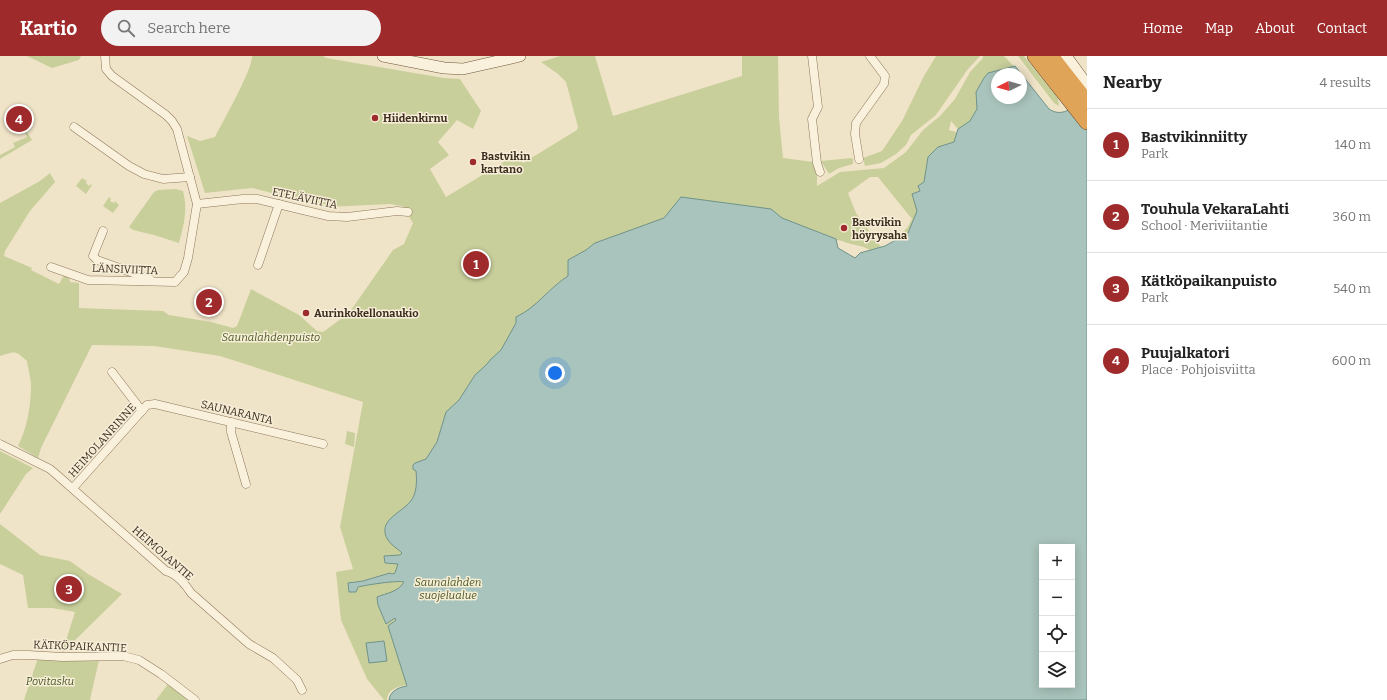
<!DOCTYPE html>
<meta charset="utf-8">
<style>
body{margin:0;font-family:Bitter,serif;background:#f2f2f2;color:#222}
.controls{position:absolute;right:12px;bottom:12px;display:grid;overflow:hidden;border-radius:0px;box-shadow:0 2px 10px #0003}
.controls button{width:36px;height:36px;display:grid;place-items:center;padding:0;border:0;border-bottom:1px solid #e0e0e0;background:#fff;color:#222;font:20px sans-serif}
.compass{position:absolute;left:991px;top:12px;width:36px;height:36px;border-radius:50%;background:#fff;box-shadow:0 2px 10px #0003;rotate:265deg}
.you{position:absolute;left:555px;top:317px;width:14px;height:14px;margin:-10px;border:3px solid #fff;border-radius:50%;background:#1a73e8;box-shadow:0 0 0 6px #1a73e833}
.badge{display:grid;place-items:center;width:26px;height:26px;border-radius:50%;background:#9e2a2b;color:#fff;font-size:13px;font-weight:700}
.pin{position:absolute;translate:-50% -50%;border:2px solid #fff;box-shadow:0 1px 4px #0006}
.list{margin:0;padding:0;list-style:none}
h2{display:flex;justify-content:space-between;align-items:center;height:52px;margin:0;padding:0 16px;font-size:17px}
h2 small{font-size:13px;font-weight:400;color:#767676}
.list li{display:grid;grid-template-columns:26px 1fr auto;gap:12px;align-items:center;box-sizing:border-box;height:72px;padding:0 16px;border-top:1px solid #e0e0e0}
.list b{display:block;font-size:15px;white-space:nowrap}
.list p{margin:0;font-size:13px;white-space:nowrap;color:#767676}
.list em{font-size:13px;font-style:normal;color:#767676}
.icon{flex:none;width:22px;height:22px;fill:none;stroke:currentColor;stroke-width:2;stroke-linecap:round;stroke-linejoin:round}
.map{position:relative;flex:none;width:1087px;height:644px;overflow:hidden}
header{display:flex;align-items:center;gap:24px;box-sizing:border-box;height:56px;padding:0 20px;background:#9e2a2b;color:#fff}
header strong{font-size:19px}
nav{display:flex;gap:22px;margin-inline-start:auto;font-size:14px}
.search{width:280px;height:36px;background:#f2f2f2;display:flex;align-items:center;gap:10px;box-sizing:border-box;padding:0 14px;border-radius:22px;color:#767676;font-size:15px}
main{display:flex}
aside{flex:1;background:#fff}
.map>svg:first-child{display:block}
</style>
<header>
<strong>Kartio</strong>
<div class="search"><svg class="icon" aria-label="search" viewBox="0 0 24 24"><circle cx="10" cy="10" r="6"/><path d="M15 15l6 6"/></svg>Search here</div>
<nav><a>Home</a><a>Map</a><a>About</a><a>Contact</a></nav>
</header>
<main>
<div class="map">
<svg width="1087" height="644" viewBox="0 0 1087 644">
<rect width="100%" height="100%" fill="#f0e4c8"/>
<g fill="#c9cf9b" fill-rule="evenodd">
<path d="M27 0H81L79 4 52 12Z"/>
<path d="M252 0H323L326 2 444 22 460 23 481 55 473 73 457 64 438 86 449 99 430 113 446 141 517 98 523 107 577 74 578 71 566 26 558 18 541 6 560 0H595L613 60 742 20V0H778L779 61 783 102 813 106 817 121V130L840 116 884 112 906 96 923 74 940 60 955 43 970 16 983 2V0H1004L1023 20 1021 18H997L984 46 963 76 958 73 951 65 949 74 956 76 963 84 946 155 892 186 907 172 912 163 878 121H870L848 137 856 157 881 191 870 194C863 190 859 190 851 188 846 187 842 184 836 184L838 192 855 202 514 644 407 630 406 629C398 630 387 634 387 644H384L367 623 341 564 336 516 353 513 340 471 363 346 220 300 154 290 92 289 41 392 38 402 18 390C27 373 31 349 31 330 31 322 28 313 27 305 15 294 16 295 0 300V147L40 125 50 117 55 126 30 155 5 195 4 200 32 212 31 214 59 228 64 219 69 221 70 226 79 227V252L163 255 169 259 211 266 233 272 237 270 251 233 299 259 317 275 323 276 349 257 393 194 404 188 413 167 402 150 390 148 328 151 252 132 205 137 187 80 200 85 215 81C223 65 252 15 252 0ZM385 519 367 529 358 531 352 526 363 525Z"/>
<path d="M936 0H980L968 13 936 59 911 79 906 89 896 98 881 107 865 110 863 102 882 95 902 65 924 20Z"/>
<path d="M1018 0H1024L1058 42 1059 50 1054 47Z"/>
<path d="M26 74 32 84 0 103V99L15 91 13 87 27 81 24 75Z"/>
<path d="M851 102 853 103V108L839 112 829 118 821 105Z"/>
<path d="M82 122 87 125 86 127 89 130 91 128 92 129 86 138 76 130Z"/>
<path d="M175 133 183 135C188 154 184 168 179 187L154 179 133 174 129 171 154 136 158 134Z"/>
<path d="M109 141 111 143 110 145 114 147 115 145 119 149 113 157 103 150Z"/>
<path d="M347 375 355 377 354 391 345 388Z"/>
<path d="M0 395 33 412 26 418 0 458Z"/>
<path d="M0 468 40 499 70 505 88 518 122 538 62 597 75 556 52 552H28L23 519 0 508Z"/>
<path d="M38 602 99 604 90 644H24Z"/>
<path d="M168 628 187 644H156Z"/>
</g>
<g fill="#a9c4bc" stroke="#6f938a" fill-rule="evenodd">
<path d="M1015 10 1049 53C1064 63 1075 49 1087 40V644H389C390 635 399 631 407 630L388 570 396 564 395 562 386 568 378 549 377 541C387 537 398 536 404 526 398 524 366 529 358 531L356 536H349L348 527 363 525 390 517 392 518 395 517 398 508 385 507 384 500 400 499 402 497C397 492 391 489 388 484 376 465 401 457 410 446 417 438 417 425 416 415L413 413V409L415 407 426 403 437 386 446 356 459 344 475 319 486 309 491 303 501 294 516 267V261C536 252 549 232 568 220V204L586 194 595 187 664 162 681 141 771 153 782 162 836 183 838 192 855 202 860 197 885 190 908 177 917 155 912 138 920 135 918 130 924 126 928 101 938 91 954 86 958 73 970 65 977 53 976 36 984 22 988 17ZM997 18H1021V42H997ZM1042 491H1072V629H1042Z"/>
<path d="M384 585 387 605 369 607 366 587Z"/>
</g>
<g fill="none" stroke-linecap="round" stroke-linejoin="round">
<g stroke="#8d765c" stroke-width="9">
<g id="street">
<path d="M812 0 818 51 812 63 817 107 820 116"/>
<path d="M74 71 129 110 144 118 163 123 190 121"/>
<path d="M859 103 855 78 856 67 884 28 885 20 870 0"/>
<path d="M197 148 243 143H257L328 160 347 161 397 155 408 156"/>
<path d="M103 175 93 200 97 204 150 223"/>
<path d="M258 209 279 148"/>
<path d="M51 211 88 224 175 226 184 216 188 202 197 148 177 73 172 65 166 59 112 20 106 13 105 0"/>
<path d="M112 316 142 355"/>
<path d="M231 366V376L246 428"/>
<path d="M0 388 50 413 57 419 166 515C176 517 186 529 191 537L249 588 273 602 297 624 302 634"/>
<path d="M73 432 147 349 155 348 323 388"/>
<path d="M0 603 13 599H28L63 601 123 600 139 604 161 618 195 644"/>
</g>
</g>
<g stroke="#6f573f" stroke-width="12">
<g id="secondary">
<path d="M383 0 444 12 463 13 520 0"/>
<path d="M1066 0 1087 29"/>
</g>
</g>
<g stroke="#5b4430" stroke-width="16">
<g id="highway">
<path d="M1035 0 1087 66"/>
<path d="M1051 0 1087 46"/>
</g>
</g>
<use href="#street" stroke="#faf1dc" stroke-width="8"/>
<use href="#secondary" stroke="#faf1dc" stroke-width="11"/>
<use href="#highway" stroke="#e0a458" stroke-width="15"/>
</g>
<g fill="#9e2a2b" stroke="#f7eed8" stroke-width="1.5">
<circle cx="375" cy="62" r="4"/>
<circle cx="473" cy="106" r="4"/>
<circle cx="844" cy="172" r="4"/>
<circle cx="306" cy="257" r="4"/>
</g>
<g text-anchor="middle" stroke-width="3" stroke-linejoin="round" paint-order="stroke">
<g font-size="11" font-weight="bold" fill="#3d2e20" stroke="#f7eed8" text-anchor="start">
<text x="383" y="66">Hiidenkirnu</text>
<text x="481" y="104">Bastvikin<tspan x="481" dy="13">kartano</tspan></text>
<text x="852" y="170">Bastvikin<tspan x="852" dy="13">höyrysaha</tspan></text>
<text x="314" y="261">Aurinkokellonaukio</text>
</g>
<g font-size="11" fill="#3d2e20" stroke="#f7eed8">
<text transform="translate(305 142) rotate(12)" y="4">ETELÄVIITTA</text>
<text transform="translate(125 213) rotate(2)" y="4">LÄNSIVIITTA</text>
<text transform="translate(237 356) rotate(13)" y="4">SAUNARANTA</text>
<text transform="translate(102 384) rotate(-48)" y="4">HEIMOLANRINNE</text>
<text transform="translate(163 497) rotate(41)" y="4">HEIMOLANTIE</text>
<text transform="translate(80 590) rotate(2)" y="4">KÄTKÖPAIKANTIE</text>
</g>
<g font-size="11" font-style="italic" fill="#4d5a26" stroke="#f7eed8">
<text x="271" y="285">Saunalahdenpuisto</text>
<text x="448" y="530">Saunalahden<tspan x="448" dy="13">suojelualue</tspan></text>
<text x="50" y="629">Povitasku</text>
</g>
</g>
</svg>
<div class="controls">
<button>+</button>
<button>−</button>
<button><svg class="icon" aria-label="locate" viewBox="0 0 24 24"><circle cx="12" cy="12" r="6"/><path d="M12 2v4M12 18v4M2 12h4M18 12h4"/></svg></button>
<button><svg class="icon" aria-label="layers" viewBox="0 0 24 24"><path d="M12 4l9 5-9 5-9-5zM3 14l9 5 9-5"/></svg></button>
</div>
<svg class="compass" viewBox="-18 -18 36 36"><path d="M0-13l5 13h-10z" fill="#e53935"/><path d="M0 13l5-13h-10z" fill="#767676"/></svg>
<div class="you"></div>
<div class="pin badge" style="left:476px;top:208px">1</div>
<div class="pin badge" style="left:209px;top:246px">2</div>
<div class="pin badge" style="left:69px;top:533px">3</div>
<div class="pin badge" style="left:19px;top:63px">4</div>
</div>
<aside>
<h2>Nearby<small>4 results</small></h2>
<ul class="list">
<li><span class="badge">1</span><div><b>Bastvikinniitty</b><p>Park</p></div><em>140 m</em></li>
<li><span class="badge">2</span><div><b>Touhula VekaraLahti</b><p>School · Meriviitantie</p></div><em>360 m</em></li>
<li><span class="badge">3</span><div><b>Kätköpaikanpuisto</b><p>Park</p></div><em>540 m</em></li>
<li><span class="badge">4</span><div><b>Puujalkatori</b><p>Place · Pohjoisviitta</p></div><em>600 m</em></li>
</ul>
</aside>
</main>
